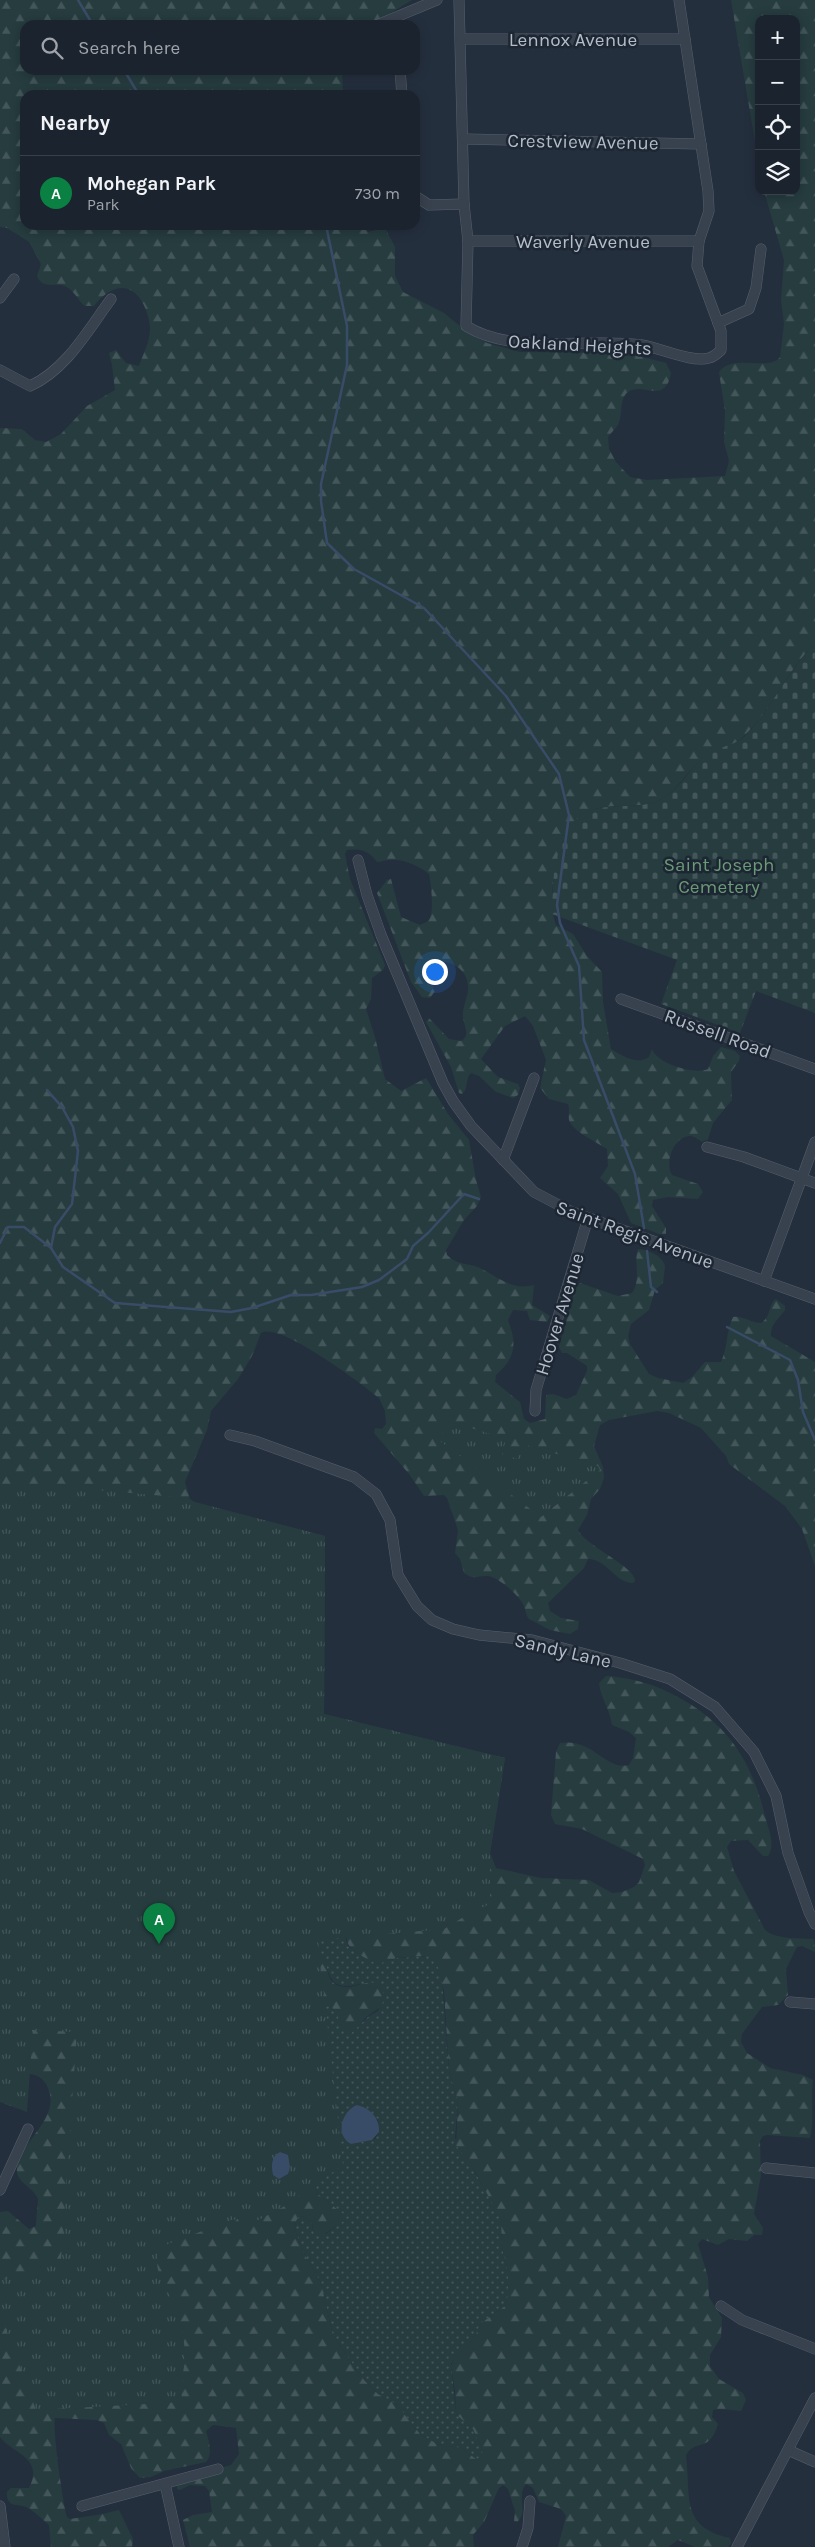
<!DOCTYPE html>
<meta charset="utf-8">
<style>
body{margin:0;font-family:Karla,sans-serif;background:#282f3a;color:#f1f3f6}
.controls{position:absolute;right:15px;top:15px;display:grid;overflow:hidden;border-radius:10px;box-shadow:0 2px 12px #0003}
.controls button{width:45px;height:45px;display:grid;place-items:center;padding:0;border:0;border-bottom:1px solid #39404a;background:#1b232e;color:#f1f3f6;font:25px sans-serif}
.you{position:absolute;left:434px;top:971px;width:18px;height:18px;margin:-12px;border:4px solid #fff;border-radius:50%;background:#1a73e8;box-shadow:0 0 0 8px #1a73e833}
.badge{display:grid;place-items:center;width:32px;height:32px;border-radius:50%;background:#0b8043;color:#fff;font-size:16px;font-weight:700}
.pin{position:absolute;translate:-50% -41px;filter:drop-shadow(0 1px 2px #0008)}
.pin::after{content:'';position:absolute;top:26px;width:18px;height:15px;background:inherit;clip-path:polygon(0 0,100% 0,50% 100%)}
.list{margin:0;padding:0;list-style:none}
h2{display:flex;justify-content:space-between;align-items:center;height:65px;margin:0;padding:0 20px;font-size:21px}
h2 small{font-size:16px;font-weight:400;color:#a0a4aa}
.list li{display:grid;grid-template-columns:32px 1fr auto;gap:15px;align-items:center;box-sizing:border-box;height:75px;padding:0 20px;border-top:1px solid #39404a}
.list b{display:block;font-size:19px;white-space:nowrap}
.list p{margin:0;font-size:16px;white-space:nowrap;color:#a0a4aa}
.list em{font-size:16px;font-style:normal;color:#a0a4aa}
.icon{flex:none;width:28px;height:28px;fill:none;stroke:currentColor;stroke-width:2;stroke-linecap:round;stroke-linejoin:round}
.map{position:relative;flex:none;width:815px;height:2547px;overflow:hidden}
.search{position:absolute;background:#1b232e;box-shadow:0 2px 12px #0003;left:20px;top:20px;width:400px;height:55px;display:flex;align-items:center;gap:12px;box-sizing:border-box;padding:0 18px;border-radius:15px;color:#a0a4aa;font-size:19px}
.panel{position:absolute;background:#1b232e;box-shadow:0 2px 12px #0003;left:20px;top:90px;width:400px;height:140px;border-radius:15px}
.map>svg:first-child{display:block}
</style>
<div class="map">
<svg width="815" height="2547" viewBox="0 0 815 2547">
<defs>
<pattern id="grass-dots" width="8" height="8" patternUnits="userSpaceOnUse" patternTransform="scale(1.25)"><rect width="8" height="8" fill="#263c3f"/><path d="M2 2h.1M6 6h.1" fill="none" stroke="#435659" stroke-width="1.8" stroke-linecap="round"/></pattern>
<pattern id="forest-firs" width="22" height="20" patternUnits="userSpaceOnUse" patternTransform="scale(1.25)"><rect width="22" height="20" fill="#263c3f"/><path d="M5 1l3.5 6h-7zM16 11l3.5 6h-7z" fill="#435659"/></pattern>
<pattern id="cemetery-stones" width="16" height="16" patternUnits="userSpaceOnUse" patternTransform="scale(1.25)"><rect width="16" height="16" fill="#263c3f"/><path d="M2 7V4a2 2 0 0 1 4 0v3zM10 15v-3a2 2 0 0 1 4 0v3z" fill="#435659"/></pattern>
<pattern id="park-tufts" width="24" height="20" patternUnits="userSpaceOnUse" patternTransform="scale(1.25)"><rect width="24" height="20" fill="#263c3f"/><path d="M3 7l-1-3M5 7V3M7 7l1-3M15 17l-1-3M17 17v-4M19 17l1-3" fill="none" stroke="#435659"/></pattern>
</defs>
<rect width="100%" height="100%" fill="#242f3e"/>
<path fill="url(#grass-dots)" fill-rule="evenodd" d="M327 1875 348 1946 357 1953 377 1964 397 1958 428 1956 437 1964 442 1978 449 2071 458 2101 455 2138 497 2210 501 2220 502 2247 508 2272V2296L505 2306 480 2324 475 2337 451 2363 456 2411 458 2416 473 2429 483 2451 480 2458 476 2459 461 2448 439 2445 420 2434 397 2405 378 2394 364 2380 333 2336 321 2283 302 2250 294 2226 298 2217 303 2216 312 2223 313 2231 326 2234 338 2225 343 2214 318 2194 315 2185 325 2006H330C340 2013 340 2024 351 2033L369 2016 378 2011 383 1997 359 1984C319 1995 336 1961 311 1944ZM367 2109 378 2120 379 2132 375 2139 351 2144 344 2138 341 2127Z"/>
<path fill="url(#forest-firs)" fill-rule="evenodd" d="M0 0H412L376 22 364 25H25V70H342L343 95H25V225H363L368 232 385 228 395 247V276L403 292 444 313 466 331 487 343 520 352 626 353 666 363 671 373C665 406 642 381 628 392 619 398 623 415 618 425 615 429 611 433 608 437L609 449 616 462 630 477 647 480 725 476 729 461 724 442 725 411 719 372C733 353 769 372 780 357L784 324 781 300 784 260 764 191H796V19H759V165L731 0H815V643C787 671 773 708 744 736 732 749 712 749 696 765 685 775 677 789 665 797 638 815 599 795 575 821 556 841 546 900 556 925L573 934 587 956 602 972 603 1002 611 1049C621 1055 637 1066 649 1057L652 1049C657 1064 695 1075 708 1069L713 1056 721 1047 735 1051 740 1056 739 1061 731 1072 732 1100 713 1123 708 1139 702 1142C699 1140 695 1137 691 1136 674 1135 664 1163 672 1175L698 1184 703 1192 698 1199 668 1197 653 1200 652 1206 666 1228V1234H659L631 1223 618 1194 600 1178 608 1166 607 1149C598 1143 572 1131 569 1120 568 1114 570 1110 568 1104L549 1099 540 1088 546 1060 533 1026 525 1016 505 1026 481 1059 498 1077 518 1084 520 1088 518 1095 513 1098 496 1092 479 1076 471 1073C465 1078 469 1088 462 1094L459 1093 451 1067 426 1022 429 1018 449 1039 461 1041C471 1035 464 1027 463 1017 462 1008 467 999 468 991 470 970 450 957 432 964L428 976 435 991 430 998 422 997 411 982 377 893 387 880 391 879 401 917 420 925C423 923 426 923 428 921 435 915 431 883 429 874 420 866 402 858 389 860 385 860 382 862 377 862 369 851 362 848 347 850L345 854 350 879 385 965 383 970 372 978 371 999 366 1009 375 1037 385 1079 401 1091 426 1078 448 1114 469 1140 476 1180 481 1197 477 1206 464 1220 446 1250 447 1255C460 1267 467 1262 480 1268 498 1277 512 1291 534 1285L532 1305 550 1316 547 1322 530 1320 527 1311 513 1310 508 1320C517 1343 516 1358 496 1375L495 1382 520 1402 524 1419 530 1423 545 1419 546 1395 553 1394 567 1399 576 1395 587 1371V1366L567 1353H562L559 1347 576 1287 580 1283 618 1296 632 1293C642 1278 633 1263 638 1249 648 1250 662 1255 665 1266L663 1283 655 1290 649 1310 631 1324 628 1336 630 1344 649 1374 658 1378 683 1383 692 1377 705 1362H721C728 1347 726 1331 733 1317 743 1315 751 1323 761 1323 772 1316 768 1304 776 1299L785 1306V1310C779 1319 770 1324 771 1336L815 1362V1566L802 1529 785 1506 729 1464 726 1456 701 1428 669 1413 657 1411 609 1420 600 1425 594 1446 603 1467 604 1478 600 1489 591 1499 587 1515 578 1530C587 1547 636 1567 635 1581L633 1583C615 1583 607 1559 588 1559L584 1568 548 1603 550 1611 561 1618 579 1621 578 1629 570 1634 550 1630 529 1619C525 1614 526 1609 523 1604 518 1595 497 1575 486 1576 477 1576 473 1580 464 1573L460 1559 455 1553 458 1530 447 1498 444 1495 424 1496 409 1474 374 1433 375 1428 382 1429 386 1424 385 1411 379 1398C362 1384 279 1321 261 1333L252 1356 238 1379 211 1411 207 1430 185 1482 190 1499 196 1503 325 1536 324 1714 505 1758 490 1853 496 1868 541 1878 589 1880 612 1893 622 1892 634 1887 639 1882 645 1865 643 1859 582 1829 555 1824 551 1815 556 1752 560 1743C594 1738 605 1771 629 1765L633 1758 636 1738 629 1732 612 1725C610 1710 601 1699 599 1683L606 1676C627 1677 650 1683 668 1692 724 1719 751 1757 765 1816 768 1828 776 1846 768 1856H763L748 1840 731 1841 727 1847 734 1871 765 1930C777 1940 800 1938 814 1939L815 1952 802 1946 797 1947 786 1969 788 1995 778 2005 762 2007 742 2034 741 2042 747 2053 770 2068 803 2075 813 2080C810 2099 815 2120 810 2138L767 2135 763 2136 760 2141 761 2175 754 2214 763 2228 762 2235H754L747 2241 729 2239 718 2245 702 2239 698 2244 708 2277 709 2297 722 2318 721 2337 710 2355V2366L719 2379 743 2393 746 2400 741 2411C734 2410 718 2408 713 2410L712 2417 718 2424C709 2454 696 2438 686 2455 691 2497 680 2527 730 2538L731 2543 728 2547H695L678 2540 668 2547H558L566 2516 561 2509 539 2502 533 2488 526 2484C516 2495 529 2513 517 2522L514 2521 515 2511 508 2489 503 2485 499 2488 484 2522 473 2535 474 2547H190L183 2520 193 2515 212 2512 209 2491 205 2486 190 2485 180 2490 177 2489V2485L210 2471 231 2465 239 2454 236 2428 213 2425 206 2431C209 2441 213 2455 206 2462L164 2471 151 2477 140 2478 131 2468 121 2444 109 2435 104 2423 97 2420 55 2418C52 2426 63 2505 67 2517L70 2519 103 2514 119 2510 133 2539 132 2547H51L49 2525C43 2520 37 2514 30 2509 20 2502 6 2510 7 2492L11 2488H29C45 2457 11 2453 0 2437V2212L8 2211 29 2229 36 2226C36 2221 38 2202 38 2199 34 2188 18 2183 17 2172 15 2143 66 2118 46 2084 42 2078 38 2075 30 2074L0 1647V428L22 429 35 440 46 442 61 434 87 406 115 390 112 365 109 353 116 350 126 363 139 366C143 354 150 342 150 329 150 322 148 316 146 310 134 280 112 283 94 306H85C77 300 73 287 61 285 52 284 42 288 37 276L41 264 29 242 7 228 0 227ZM349 1911C343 1948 345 1947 377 1964L397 1958 423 1956H428L437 1964 444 1991 449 2071 458 2101 456 2145 476 2173 501 2220 502 2247 508 2272V2296L505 2306 480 2324 475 2337 455 2357 451 2366 455 2391 456 2411 458 2416 473 2429 483 2451 480 2458 476 2459 461 2448 439 2445 420 2434 397 2405 378 2394 364 2380 333 2336 321 2283 302 2250 294 2226 298 2217 303 2216 312 2223 314 2235 322 2236 345 2220 343 2214 318 2194 315 2185 322 2007 330 2006C340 2013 339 2030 351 2033 357 2029 359 2025 363 2021 374 2008 389 2011 382 1985 367 1977 353 1991 339 1986 327 1982 328 1968 325 1959 322 1952 317 1948 311 1944Z"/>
<path fill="url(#cemetery-stones)" d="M815 643V1013L756 991 740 1033 661 1004 677 960 552 914C552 885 554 841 575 820 600 796 638 815 665 797 684 785 693 761 714 751 725 745 736 745 745 736 772 708 788 671 815 643Z"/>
<g fill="url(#park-tufts)">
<path d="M446 1420 506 1439 502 1454 518 1459 523 1444 598 1466 600 1470 541 1517 440 1441Z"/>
<path d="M0 1484 97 1490 176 1497 325 1536 324 1714 505 1758 490 1853V1904L470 1913 444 1929 318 1940 343 2165 283 2207 241 2229 238 2219 231 2220 163 2246C146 2266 170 2291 177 2310 181 2323 185 2343 185 2356 184 2372 180 2386 182 2402L36 2410 0 2313V2281L61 2259 77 2032 33 2030 27 2112 0 2102Z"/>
</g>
<g fill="#394c67">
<path d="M357 2105C370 2108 380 2118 379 2132L372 2140 351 2144C334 2135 342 2111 357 2105Z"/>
<path d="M280 2152 288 2155 290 2167 288 2174 279 2179 273 2175C271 2165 271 2157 280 2152Z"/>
</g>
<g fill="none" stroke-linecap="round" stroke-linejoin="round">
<g stroke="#394c67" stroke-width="2.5">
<path d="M78 0 93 25"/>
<path d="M124 70 139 95"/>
<path d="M326 225 347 326V365L321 484V501L327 543 354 569 424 608 506 696 559 774 569 815 557 905 560 923 579 966 584 1040 635 1174 644 1228"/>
<path d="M47 1090 62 1107 73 1127 78 1151 72 1204 55 1227 51 1248"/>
<path d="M0 1243 8 1227H24L51 1248 63 1267 115 1303 231 1312 252 1308 291 1295H311L362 1287 379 1280 407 1259 413 1246 428 1233 464 1194 479 1199"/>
<path d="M647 1251 651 1287 657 1292"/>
<path d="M727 1327 790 1360 798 1380 803 1412 815 1440"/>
</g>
<g stroke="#565f6c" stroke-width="11">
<g id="minor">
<path d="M459 0 464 204 468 241 466 326C515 356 586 337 642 345 660 348 692 363 709 358 713 357 718 353 721 350V331L697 266 699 241 709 211 708 191 679 0"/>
<path d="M377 25 437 0"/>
<path d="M462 39H685"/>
<path d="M400 70 402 95"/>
<path d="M464 139 701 144"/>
<path d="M415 196 429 205 464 204"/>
<path d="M468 241H699"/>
<path d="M0 298 14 279"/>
<path d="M718 323 749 309 756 288 761 249"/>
<path d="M0 370 30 386C66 370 88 330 111 299"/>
<path d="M358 860 367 895 381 935 443 1083 453 1101 471 1126 534 1192 572 1212 815 1299"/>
<path d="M621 999 815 1069"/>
<path d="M707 1147 744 1157 815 1183"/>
<path d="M503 1160 534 1078"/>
<path d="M764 1281 815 1142"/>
<path d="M535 1411 536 1390 588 1218"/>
<path d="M230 1435 255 1441 354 1477 376 1494 390 1520 398 1575 417 1606 432 1620 453 1629 479 1635 532 1640 620 1663 670 1679 715 1707 754 1752 776 1796 788 1853 809 1912 815 1924"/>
<path d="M790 2002 815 2004"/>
<path d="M766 2168 815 2173"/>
<path d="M0 2190 28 2129"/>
<path d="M721 2306 742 2320 815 2349"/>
<path d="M788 2450 815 2462"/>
<path d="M165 2484 179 2547"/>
<path d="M0 2506 5 2547"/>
<path d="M82 2506 218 2469"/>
<path d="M522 2547 528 2528 530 2501"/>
<path d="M737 2547 815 2398"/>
</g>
</g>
<use href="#minor" stroke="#38414e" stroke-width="10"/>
</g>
<g text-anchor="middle" stroke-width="5" stroke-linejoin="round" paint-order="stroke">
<g font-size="19" fill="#b4bcc9" stroke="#1d2633">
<text x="573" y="46">Lennox Avenue</text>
<text transform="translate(583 141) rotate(1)" y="7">Crestview Avenue</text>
<text x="583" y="248">Waverly Avenue</text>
<text transform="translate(580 344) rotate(3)" y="7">Oakland Heights</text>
<text transform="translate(718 1033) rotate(20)" y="7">Russell Road</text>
<text transform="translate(635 1234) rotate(20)" y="7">Saint Regis Avenue</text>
<text transform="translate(559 1314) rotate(-73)" y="7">Hoover Avenue</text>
<text transform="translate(563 1650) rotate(13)" y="7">Sandy Lane</text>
</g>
<g font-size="19" fill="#6b9a76" stroke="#1d2633">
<text x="719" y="871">Saint Joseph<tspan x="719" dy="22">Cemetery</tspan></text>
</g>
</g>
</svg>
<div class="controls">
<button>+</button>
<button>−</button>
<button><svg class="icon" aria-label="locate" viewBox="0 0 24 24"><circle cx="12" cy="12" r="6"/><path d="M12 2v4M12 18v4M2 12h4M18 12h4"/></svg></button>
<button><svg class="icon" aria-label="layers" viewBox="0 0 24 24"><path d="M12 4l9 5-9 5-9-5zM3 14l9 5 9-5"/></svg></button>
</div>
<div class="you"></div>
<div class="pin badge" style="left:159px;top:1944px">A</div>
<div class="search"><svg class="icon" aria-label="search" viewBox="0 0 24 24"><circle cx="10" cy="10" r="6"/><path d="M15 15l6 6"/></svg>Search here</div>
<section class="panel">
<h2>Nearby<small></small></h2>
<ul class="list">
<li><span class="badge">A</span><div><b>Mohegan Park</b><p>Park</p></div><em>730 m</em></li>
</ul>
</section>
</div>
